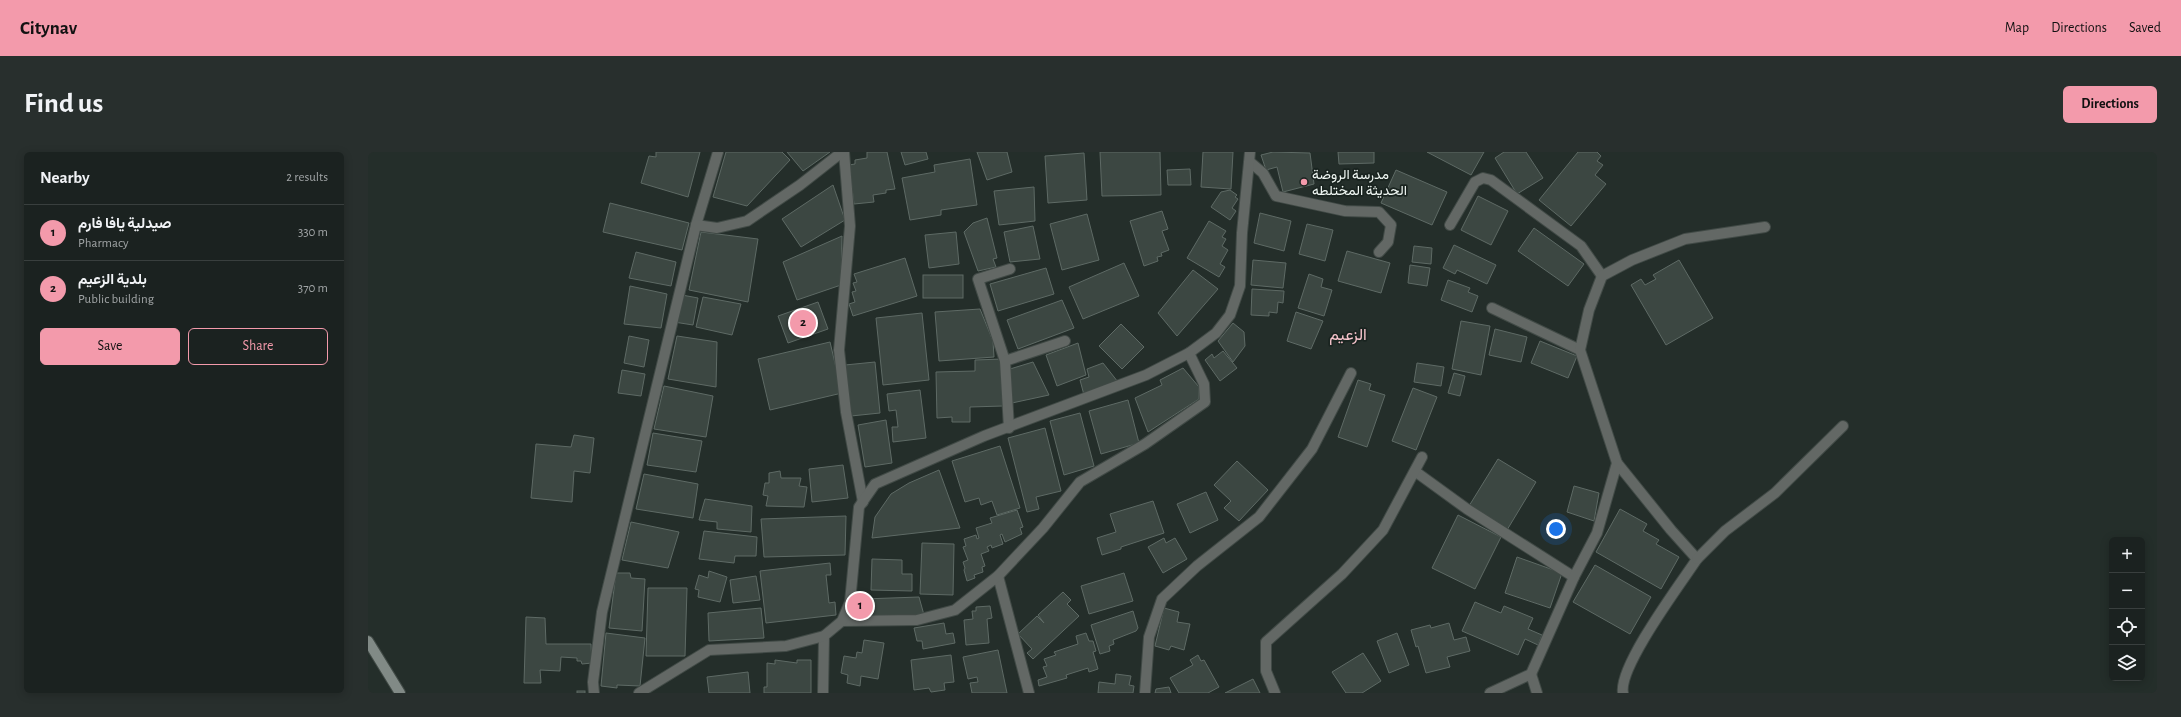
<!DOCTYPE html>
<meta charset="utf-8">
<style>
body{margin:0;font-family:"Alegreya Sans",Vazirmatn,sans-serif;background:#282f2d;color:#f1f3f6}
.controls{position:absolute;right:12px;bottom:12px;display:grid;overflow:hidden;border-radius:6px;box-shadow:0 2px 10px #0003}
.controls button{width:36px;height:36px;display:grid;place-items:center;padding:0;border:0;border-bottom:1px solid #393f3e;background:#1b2220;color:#f1f3f6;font:20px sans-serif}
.you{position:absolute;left:1188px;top:377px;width:14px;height:14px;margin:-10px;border:3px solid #fff;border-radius:50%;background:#1a73e8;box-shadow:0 0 0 6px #1a73e833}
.badge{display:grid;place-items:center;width:26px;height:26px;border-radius:50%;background:#f39aab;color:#111;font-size:13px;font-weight:700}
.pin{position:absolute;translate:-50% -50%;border:2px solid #fff;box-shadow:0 1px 4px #0006}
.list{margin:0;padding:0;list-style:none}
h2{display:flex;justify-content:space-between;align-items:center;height:52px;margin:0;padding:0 16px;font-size:17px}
h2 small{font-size:13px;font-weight:400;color:#a0a4a5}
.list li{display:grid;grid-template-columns:26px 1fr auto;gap:12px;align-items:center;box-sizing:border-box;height:56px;padding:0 16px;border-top:1px solid #393f3e}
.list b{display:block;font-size:15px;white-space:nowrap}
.list p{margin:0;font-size:13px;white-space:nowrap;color:#a0a4a5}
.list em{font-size:13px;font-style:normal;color:#a0a4a5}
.actions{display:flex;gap:8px;padding:12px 16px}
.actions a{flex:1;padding:9px 0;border:1px solid #f39aab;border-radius:6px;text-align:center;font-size:14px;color:#f39aab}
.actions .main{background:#f39aab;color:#111}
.icon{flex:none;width:22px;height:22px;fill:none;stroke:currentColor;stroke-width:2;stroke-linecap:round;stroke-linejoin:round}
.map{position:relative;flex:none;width:1789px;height:541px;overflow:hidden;border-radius:6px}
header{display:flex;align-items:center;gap:24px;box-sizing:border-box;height:56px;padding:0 20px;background:#f39aab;color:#111}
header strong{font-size:19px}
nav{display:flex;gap:22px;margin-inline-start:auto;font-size:14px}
.intro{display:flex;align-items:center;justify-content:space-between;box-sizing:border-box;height:96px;padding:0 24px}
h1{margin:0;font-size:28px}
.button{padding:10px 18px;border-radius:6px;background:#f39aab;color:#111;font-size:14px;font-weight:700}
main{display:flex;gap:24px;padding:0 24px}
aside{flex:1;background:#1b2220;border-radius:6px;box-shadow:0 2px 10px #0003}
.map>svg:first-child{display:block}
</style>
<header>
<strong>Citynav</strong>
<nav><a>Map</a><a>Directions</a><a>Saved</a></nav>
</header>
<div class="intro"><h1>Find us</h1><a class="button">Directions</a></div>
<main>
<aside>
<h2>Nearby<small>2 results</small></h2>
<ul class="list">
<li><span class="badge">1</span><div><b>صيدلية يافا فارم</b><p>Pharmacy</p></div><em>330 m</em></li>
<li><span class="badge">2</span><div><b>بلدية الزعيم</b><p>Public building</p></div><em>370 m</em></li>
</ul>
<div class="actions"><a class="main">Save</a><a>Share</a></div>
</aside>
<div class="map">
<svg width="1789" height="541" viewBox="0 0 1789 541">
<rect width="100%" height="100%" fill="#242e2a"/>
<g fill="#3c4742" stroke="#5e6a65">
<path d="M288 0H332L320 45 273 31 281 4 288 5Z"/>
<path d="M358 0H414L422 8 379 54 345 45Z"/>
<path d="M419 0H462L435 19Z"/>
<path d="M499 0H519L527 37 518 38V41L505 43 506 50 486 52 481 13 487 12V8L499 6Z"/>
<path d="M533 0H558L560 7 537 13Z"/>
<path d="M609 0H639L644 20 619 28Z"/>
<path d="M732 0H792L793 43 734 44Z"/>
<path d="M835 0H865L863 37 833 35Z"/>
<path d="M905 0 942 1 946 32 915 40 909 15 898 18 893 3Z"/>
<path d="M970 0H1006V11L971 12Z"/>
<path d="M1059 0H1116L1103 23Z"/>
<path d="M1136 0H1158L1175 26 1149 42 1127 6Z"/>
<path d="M1210 0H1229L1233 4 1229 9 1235 13 1227 23 1238 32 1203 74 1171 48Z"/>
<path d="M716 1 719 48 680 51 677 4Z"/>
<path d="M602 7 609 53 573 58V63L542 68 534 26 567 20 566 13Z"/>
<path d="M822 17 823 33H800L799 18Z"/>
<path d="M1028 18 1079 40 1064 73 1013 51Z"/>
<path d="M465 33 477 68 433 95 414 67Z"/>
<path d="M666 35 667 69 631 73 626 39Z"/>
<path d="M862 38 869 43 867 45 870 47 864 56 868 59 862 68 843 55 853 40Z"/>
<path d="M1110 44 1140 59 1123 93 1093 78Z"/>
<path d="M242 51 321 71 314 98 235 80Z"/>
<path d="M794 59 800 77 794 79 801 98 793 101 794 104 789 105 790 109 776 114 762 69Z"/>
<path d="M892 61 923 69 916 99 886 91Z"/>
<path d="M719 62 731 108 694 118 682 72Z"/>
<path d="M619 66 629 106 625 107 628 115 610 119 596 80 605 71Z"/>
<path d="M841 69 858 79 854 85 858 87 854 94 860 98 852 112 857 115 851 125 819 106Z"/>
<path d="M939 72 965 78 957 109 931 102Z"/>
<path d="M665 74 672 107 642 110 636 80Z"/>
<path d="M1166 76 1216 112 1200 134 1150 99Z"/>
<path d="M333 80 390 87 380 150 321 138Z"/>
<path d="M588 80 591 112 561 116 557 83Z"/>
<path d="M474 84 473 133 429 148 415 110Z"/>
<path d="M1086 93 1128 113 1119 132 1089 118 1087 122 1075 116Z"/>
<path d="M1046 94 1064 96 1063 112 1044 110Z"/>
<path d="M979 99 1022 111 1013 141 970 129Z"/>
<path d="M268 100 308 110 303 134 261 126Z"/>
<path d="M537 106 549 144 485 164 481 152 487 150 484 140 488 139 485 131 489 130 486 122Z"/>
<path d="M885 108 918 111 915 136 883 133Z"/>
<path d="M1311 108 1345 166 1298 193 1263 133 1273 127 1277 133 1288 127 1285 123Z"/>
<path d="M756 111 771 144 715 167 701 135Z"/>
<path d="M1042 113 1062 116 1059 134 1040 131Z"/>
<path d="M678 116 686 142 630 159 622 132Z"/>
<path d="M825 118 850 137 809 184 790 161Z"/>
<path d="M941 122 955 127 953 135 964 138 956 164 930 156Z"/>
<rect x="555" y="123" width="40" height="23"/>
<path d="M1080 128 1102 136 1100 140 1110 144 1104 160 1073 148Z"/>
<path d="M262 134 299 142 293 176 256 172Z"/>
<path d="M884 137 916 139 915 151 910 150 909 161 901 160V164L883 163Z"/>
<path d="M314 143 330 146 325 173 306 170Z"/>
<path d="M335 145 373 152 364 183 328 175Z"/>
<path d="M694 148 706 176 650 197 639 168Z"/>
<path d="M450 150 460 177 420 191 410 164Z"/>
<path d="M612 157 625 189 626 205 571 209 567 160Z"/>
<path d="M928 160 955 169 943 197 919 189Z"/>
<path d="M554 161 561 228 515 233 508 166Z"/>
<path d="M1093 169 1122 174 1113 223 1084 217Z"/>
<path d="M865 171 876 180 877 194 865 210 850 189Z"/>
<path d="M753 172 776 195 754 217 731 194Z"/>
<path d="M1127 177 1159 185 1153 210 1121 203Z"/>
<path d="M261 184 281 188 276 215 256 211Z"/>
<path d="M309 184 349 190 348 235 300 227Z"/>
<path d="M1172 189 1209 204 1200 226 1163 211Z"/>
<path d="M462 190 474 241 402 258 390 207Z"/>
<path d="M710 191 718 223 689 234 678 203Z"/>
<path d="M855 199 869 216 852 229 837 208 844 202 846 206Z"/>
<path d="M634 207 635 254 602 255V270H584V265L569 266 568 220 607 219V208Z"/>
<path d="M507 210 512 261 483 264 477 213Z"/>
<path d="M665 210 681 243 644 251 642 217Z"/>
<path d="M735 211 750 230 716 243 712 228 721 225 719 217Z"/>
<path d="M1049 211 1076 215 1073 234 1046 230Z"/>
<path d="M815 216 831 235V247L780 280 767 246 794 233 792 228Z"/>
<path d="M254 218 277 222 273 244 250 241Z"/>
<path d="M1086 221 1097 224 1092 244 1080 241Z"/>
<path d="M990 228 1003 232 1001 238 1017 243 999 295 970 285Z"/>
<path d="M296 234 345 244 338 285 286 277Z"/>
<path d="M1045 236 1069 245 1048 298 1024 289Z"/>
<path d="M552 238 558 286 525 290 524 275H530L528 258 521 259 519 242Z"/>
<path d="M760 248 771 291 733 302 721 259Z"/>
<path d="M712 261 726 314 696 323 682 269Z"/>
<path d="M518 268 524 311 497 315 490 273Z"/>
<path d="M677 276 693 339 668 345 671 357 659 360 640 286Z"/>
<path d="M285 281 334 289 328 320 279 313Z"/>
<path d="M206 283 226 286 222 321 206 319 204 350 163 346 168 292 203 295Z"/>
<path d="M632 294 652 356 629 363 624 349 613 353 611 346 597 350 584 309Z"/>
<path d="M1130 307 1168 330 1139 378 1101 354Z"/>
<path d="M869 309 900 338 871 369 856 356 863 349 846 333Z"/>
<path d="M475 313 480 346 444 350 441 317Z"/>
<path d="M571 318 592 376 504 386 507 365 523 342 541 331Z"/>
<path d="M412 319 413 326H433L431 334 439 335 436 355 398 354 400 344 395 343 397 331H401V321Z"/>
<path d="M276 322 330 332 325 366 268 357Z"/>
<path d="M1206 334 1231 341 1226 369 1199 360Z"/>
<path d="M838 340 850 368 822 381 809 352Z"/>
<path d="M337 347 384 354 383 380 349 377V370L331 368Z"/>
<path d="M785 349 796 381 753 395V397L734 403 729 386 748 380 742 362Z"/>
<path d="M1252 357 1279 372 1275 379 1291 388 1288 392 1311 405 1293 437 1228 400Z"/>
<path d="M649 358 655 375 652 376 654 382 637 390 634 382 632 383 635 392 624 396 623 393 619 395 621 399 613 402 617 414 614 415 615 420 606 423 607 426 599 429 596 418 597 416 595 410 600 408 595 395 598 394 596 387 608 383 609 387 611 386 608 376 624 371 622 366Z"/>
<path d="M1090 363 1133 385 1107 437 1064 416Z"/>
<path d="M478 364 477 403 396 405 393 367Z"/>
<path d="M263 370 311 380 300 416 254 408Z"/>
<path d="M336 379 389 385 388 404H367L366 411 331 407Z"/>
<path d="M796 386 798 391 807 386 819 407 795 421 780 395Z"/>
<path d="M554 391 586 392 585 443 552 442Z"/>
<path d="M1149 405 1194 421 1182 456 1137 441Z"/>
<path d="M504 407 534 408V422H544V439L503 438Z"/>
<path d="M462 411 463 423H458L461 451 467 450 468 463 398 471 392 419Z"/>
<path d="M1227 413 1283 445 1262 482 1205 450Z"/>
<path d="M341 419 359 425 352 450 330 445 331 438 327 437 331 423 340 426Z"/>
<path d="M248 421H262L263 426 277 427 274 479 241 476Z"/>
<path d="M756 421 765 449 721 462 713 434Z"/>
<path d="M388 424 392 448 365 451 362 428Z"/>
<path d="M280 436H319L317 504H278Z"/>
<path d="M695 440 703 448 699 452 711 464 665 507 659 501 664 497 650 482 669 464 676 471 670 463Z"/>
<path d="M551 445 556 463 495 467V447Z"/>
<path d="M1107 450 1133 461 1136 454 1165 466 1160 477 1174 483 1170 493 1157 487 1150 503 1094 479Z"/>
<path d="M622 454 624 466 619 467 621 491 598 493 596 468 605 467 604 459H608V455Z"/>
<path d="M393 456 396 486 341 489 340 461Z"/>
<path d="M796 456 811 460 809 470 822 472 816 498 803 494 801 498 787 494Z"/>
<path d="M765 459 770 476 768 479 745 488 746 492 741 494 742 499 732 502 723 473Z"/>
<path d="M158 465 177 466 178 492H223L224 511 214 512 213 509H209V506L193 505 192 519 172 518 173 531H156Z"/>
<path d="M576 471 578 482 585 481 587 491 555 497 554 489H549L546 476Z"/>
<path d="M1081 471 1086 488 1098 485 1102 499 1079 505 1082 515 1058 521 1050 494 1048 495 1043 478 1062 473 1063 476Z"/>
<path d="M238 481 277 486 272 534 249 533V536L233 534Z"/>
<path d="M718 481 721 489H725L728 499 725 500 730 517 721 520 720 516 698 523 699 526 671 534 670 528 679 525 675 515 679 514 676 507 688 503 686 500 710 492 708 484Z"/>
<path d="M1029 481 1041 513 1021 521 1009 489Z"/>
<path d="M496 488 516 491 510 527 493 524 492 534 479 531 480 523 473 521 476 504 488 506 489 500 494 501Z"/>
<path d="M630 498 639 541H604L602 531 610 530 609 525 600 527 595 505Z"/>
<path d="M995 501 1013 529 994 541H978L964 520Z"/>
<path d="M583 503 586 530 576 531 577 538 563 540 561 536 546 538 543 508Z"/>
<path d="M830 503 833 509 836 508 851 535 840 541H811L802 526 825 513 822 508Z"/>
<path d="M407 508 429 511V508H443V541H396V535H399V511L407 512Z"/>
<path d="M380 520 382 541H341L339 525Z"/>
<path d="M748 522 763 524 761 533 766 534 765 541H730L731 530 747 532Z"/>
<path d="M885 527 892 541H857Z"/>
<path d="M801 535 803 541H787L788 537Z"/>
<rect x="209" y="539" width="8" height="2"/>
</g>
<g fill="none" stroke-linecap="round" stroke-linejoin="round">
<g stroke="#414a46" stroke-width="12">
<g id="minor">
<path d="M476 0 482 74 471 198 478 260 495 350"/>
<path d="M882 10 895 21 908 44 977 59 1011 60 1023 73 1020 90 1011 100"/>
<path d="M328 73 350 0"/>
<path d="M1082 73 1107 30 1115 26 1123 28 1213 94 1234 124"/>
<path d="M1124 156 1212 198"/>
<path d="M637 209 610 127 642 117"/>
<path d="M641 276 637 209 697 189"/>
<path d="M1249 311 1303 378 1329 407C1313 431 1250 515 1255 541"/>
<path d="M1048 320 1099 357 1206 425"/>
<path d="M1329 407 1357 379 1407 341 1475 274"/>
<path d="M630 424 661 541"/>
<path d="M474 469 549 468 587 458 630 424 675 376 712 330 777 292 837 250 836 232 821 201"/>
<path d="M1163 522 1169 541"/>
<path d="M455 541 456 484"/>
<path d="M777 541 781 485 794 447 829 414 891 365 944 297 983 221"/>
<path d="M907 541 898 519V490L974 422 1015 378 1054 305"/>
<path d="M1122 541 1163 522 1206 425 1229 381 1249 311 1212 198 1221 158 1234 124 1264 108 1317 87 1397 75"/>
</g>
</g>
<g stroke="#414a46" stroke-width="12">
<g id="tertiary">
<path d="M226 541 225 530 234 460 328 73 349 76 379 69 432 33 474 0"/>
<path d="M271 541 341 498 418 494 456 484 474 469 482 450 491 355 507 332 616 284 778 223 821 201 848 181 862 163 872 134 874 81 882 0"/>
</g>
</g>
<g stroke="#414a46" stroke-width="12">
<path id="secondary" d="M0 489 32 541"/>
</g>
<use href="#minor" stroke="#636865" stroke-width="10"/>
<use href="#tertiary" stroke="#636865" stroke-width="10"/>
<use href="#secondary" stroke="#818a86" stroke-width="10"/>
</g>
<circle fill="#f39aab" stroke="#1a2420" stroke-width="1.5" cx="936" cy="30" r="4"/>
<g text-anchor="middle" stroke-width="3.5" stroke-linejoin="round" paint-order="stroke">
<g font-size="14" fill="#f0f7f3" stroke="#1a2420" text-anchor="start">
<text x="944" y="27">مدرسة الروضة<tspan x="944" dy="16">الحديثة المختلطه</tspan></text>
</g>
<g font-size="16" fill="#f9c6ce" stroke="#1a2420">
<text x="980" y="188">الزعيم</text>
</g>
</g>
</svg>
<div class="controls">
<button>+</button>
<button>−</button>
<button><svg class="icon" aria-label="locate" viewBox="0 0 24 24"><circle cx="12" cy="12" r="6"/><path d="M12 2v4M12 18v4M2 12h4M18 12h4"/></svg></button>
<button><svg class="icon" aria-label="layers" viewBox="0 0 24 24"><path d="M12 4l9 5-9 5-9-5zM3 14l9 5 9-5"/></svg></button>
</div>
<div class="you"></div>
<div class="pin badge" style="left:492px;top:454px">1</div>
<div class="pin badge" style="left:435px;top:171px">2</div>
</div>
</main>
